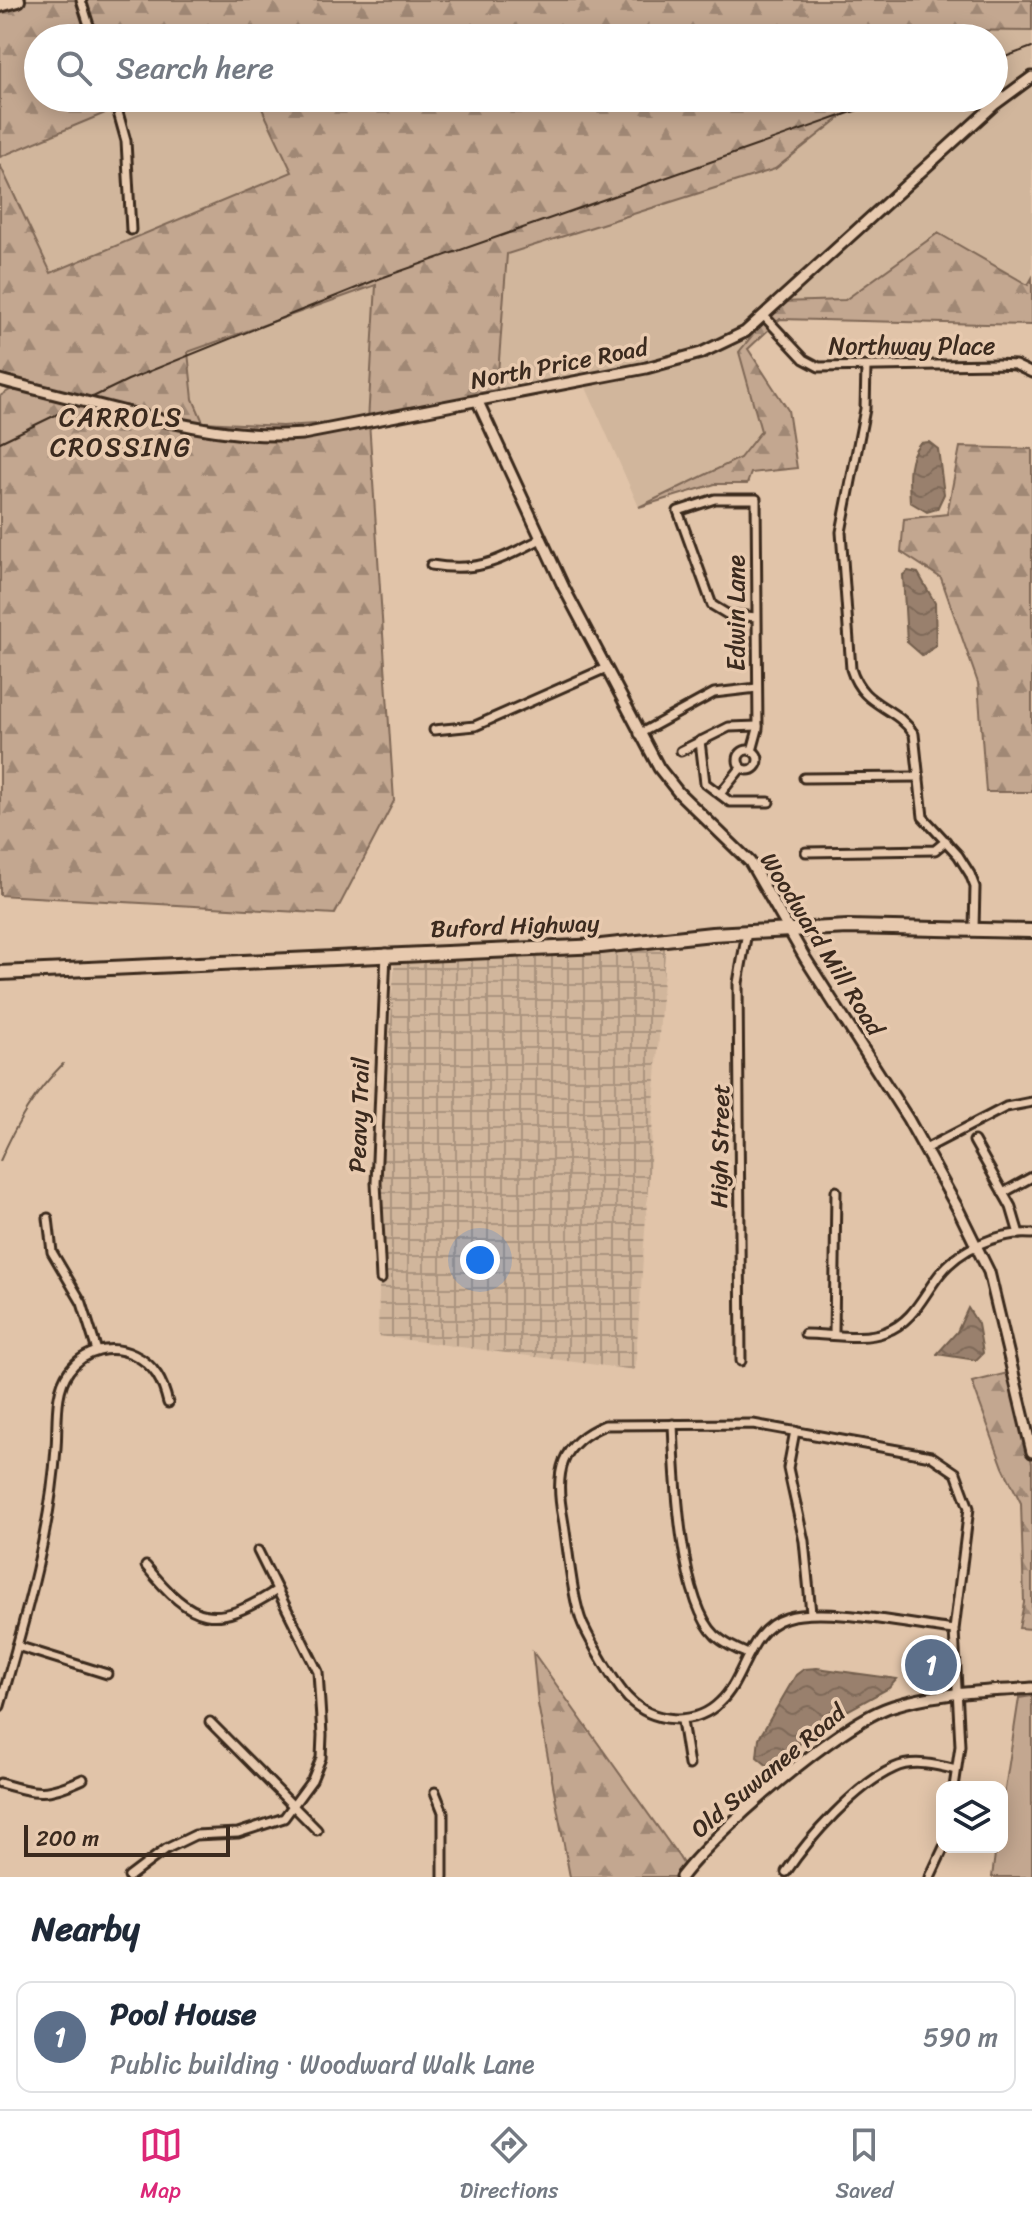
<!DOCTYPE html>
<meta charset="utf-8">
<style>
body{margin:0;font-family:Sriracha,sans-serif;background:#f6f6f7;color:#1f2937}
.controls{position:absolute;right:24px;bottom:24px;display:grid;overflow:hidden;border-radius:16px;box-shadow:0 4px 20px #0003}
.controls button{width:72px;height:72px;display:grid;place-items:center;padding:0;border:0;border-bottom:2px solid #e0e1e3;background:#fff;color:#1f2937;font:40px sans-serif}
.scale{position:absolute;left:24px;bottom:20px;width:206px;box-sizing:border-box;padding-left:8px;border:4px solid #3b2a1e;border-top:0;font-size:22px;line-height:28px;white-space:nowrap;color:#3b2a1e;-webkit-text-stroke:6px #e8caaf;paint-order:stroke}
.you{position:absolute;left:480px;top:1260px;width:28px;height:28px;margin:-20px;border:6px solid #fff;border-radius:50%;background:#1a73e8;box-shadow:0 0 0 12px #1a73e833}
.badge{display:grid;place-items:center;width:52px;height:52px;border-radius:50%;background:#db2777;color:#fff;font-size:26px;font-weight:700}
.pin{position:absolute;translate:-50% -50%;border:4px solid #fff;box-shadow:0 2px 8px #0006}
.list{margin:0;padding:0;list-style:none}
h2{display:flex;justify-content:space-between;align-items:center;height:104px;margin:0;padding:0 32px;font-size:34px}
h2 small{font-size:26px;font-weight:400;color:#747a83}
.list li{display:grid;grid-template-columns:52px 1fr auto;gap:24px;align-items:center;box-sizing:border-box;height:112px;margin:0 16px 16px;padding:0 16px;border:2px solid #e0e1e3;border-radius:16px}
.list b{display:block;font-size:30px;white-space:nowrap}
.list p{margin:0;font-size:26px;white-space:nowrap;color:#747a83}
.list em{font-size:26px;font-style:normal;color:#747a83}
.icon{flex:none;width:44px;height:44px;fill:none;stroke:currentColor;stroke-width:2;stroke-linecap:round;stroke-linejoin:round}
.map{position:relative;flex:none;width:1032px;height:1877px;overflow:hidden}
.search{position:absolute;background:#fff;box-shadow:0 4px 20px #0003;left:24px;right:24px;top:24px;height:88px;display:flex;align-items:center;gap:20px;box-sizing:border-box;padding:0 28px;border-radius:44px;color:#747a83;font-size:30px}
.sheet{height:232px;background:#fff}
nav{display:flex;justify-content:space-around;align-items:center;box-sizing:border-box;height:112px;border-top:2px solid #e0e1e3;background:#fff;font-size:22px;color:#747a83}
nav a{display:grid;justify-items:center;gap:4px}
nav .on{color:#db2777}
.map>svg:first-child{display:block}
</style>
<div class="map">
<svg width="1032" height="1877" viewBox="0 0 1032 1877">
<defs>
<pattern id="industrial-grid" width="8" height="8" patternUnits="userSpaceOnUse" patternTransform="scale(2)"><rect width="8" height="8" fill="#d1b69c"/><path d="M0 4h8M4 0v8" fill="none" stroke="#ab947f"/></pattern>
<pattern id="forest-firs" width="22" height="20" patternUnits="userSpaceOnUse" patternTransform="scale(2)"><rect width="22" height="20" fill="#c3a790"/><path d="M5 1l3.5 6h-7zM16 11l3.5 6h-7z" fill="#a08875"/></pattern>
<pattern id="water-waves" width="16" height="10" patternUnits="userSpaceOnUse" patternTransform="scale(2)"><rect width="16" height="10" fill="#99806d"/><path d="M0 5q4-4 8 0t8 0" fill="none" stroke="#7e6959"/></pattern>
</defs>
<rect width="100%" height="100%" fill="#e1c4a9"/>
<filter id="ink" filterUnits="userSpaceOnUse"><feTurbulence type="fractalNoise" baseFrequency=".0125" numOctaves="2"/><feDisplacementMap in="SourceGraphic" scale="16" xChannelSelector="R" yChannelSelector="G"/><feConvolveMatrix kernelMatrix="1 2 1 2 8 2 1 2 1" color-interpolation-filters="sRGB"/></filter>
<g filter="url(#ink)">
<g fill="#d1b69c">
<path d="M951 30 1032 31V278L1028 285 938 233 845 300 779 302 740 352 761 431 740 457 639 507 584 383 496 400 506 254 775 169 865 98H994V38H941Z"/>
<path d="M141 98H257L292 172 51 273 0 165V158Z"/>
<path d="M377 285 369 421 282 426 203 422 193 399 188 353Z"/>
</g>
<path fill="url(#industrial-grid)" d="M666 938 635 1370 378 1336 382 1166 395 954Z"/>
<path fill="#c3a790" stroke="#7f6857" stroke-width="2" d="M1032 1696V1877H992L996 1847H1002V1809L1019 1698Z"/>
<g fill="url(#forest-firs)" stroke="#7f6857" stroke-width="2" fill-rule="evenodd">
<path d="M0 0H1032V31L951 30 941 38H38V98H141L0 157Z"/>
<path d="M257 98H865L775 169 507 254 496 400 369 421 394 801 335 914 0 895V396L10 390 0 386V165L51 273 292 172ZM376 285 368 421 282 426 203 422 193 399 188 352Z"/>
<path d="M938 233 1028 285 1032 278V325L780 319 748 349 788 410 797 468 751 473 747 484H715L639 507 740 458 761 431 739 352 779 302 845 300Z"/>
<path d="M960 447 1032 449V792H986L978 683 941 578 901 552 904 519 947 514Z"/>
<path d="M1008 1373 1032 1463V1629L1019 1628 1024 1603 1021 1503 1003 1467 972 1382Z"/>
<path d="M533 1652 679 1857 685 1867 677 1877H570L538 1704Z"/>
</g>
<g fill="url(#water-waves)" stroke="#735e4d" stroke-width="2">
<path d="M929 442 938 449 944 494 937 509 927 512 910 502C909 480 906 460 920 443Z"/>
<path d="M908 571 918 573 935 603 936 646 923 656 907 642 903 575Z"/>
<path d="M968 1308 978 1324 983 1353 976 1360 937 1354 957 1332Z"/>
<path d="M817 1668 897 1679 889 1688 834 1718 769 1767 757 1757 759 1738 796 1675 804 1669Z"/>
</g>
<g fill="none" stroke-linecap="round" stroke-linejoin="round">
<path stroke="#735e4d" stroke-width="2" d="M0 1161C16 1124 34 1093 63 1064"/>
<g stroke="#3b2a1e" stroke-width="13">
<g id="minor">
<path d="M81 0 93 38"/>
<path d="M114 98 126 141 131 230"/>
<path d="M764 316 804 359 819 367 997 364 1015 365 1032 373"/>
<path d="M866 367 865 409 841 532 851 669C863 708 894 704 914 734L923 817 958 855 970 874 975 887 974 928"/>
<path d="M431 565C480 573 499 560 541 539"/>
<path d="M434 730 475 726 604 669"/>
<path d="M639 734 714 693 757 688"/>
<path d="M700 741 705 783 730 802H769"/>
<circle cx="748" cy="760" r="10"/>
<path d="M681 751 729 727 758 726"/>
<path d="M752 751 758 729 756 499H715L678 511 712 605 727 614 756 617"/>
<path d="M804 778 919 777"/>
<path d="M720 794 741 768"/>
<path d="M806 852 935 850 946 841"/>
<path d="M974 1141 1011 1207 1019 1234"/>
<path d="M925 1149 1006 1107 1032 1102"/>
<path d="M1003 1193 1032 1177"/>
<path d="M48 1218 52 1252 82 1303 97 1351"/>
<path d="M381 1279 376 1183 386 953"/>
<path d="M805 1334C829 1334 863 1341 885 1332 913 1322 922 1297 939 1275 959 1249 999 1231 1032 1234"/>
<path d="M834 1334 836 1191"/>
<path d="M741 1361 738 983 747 932"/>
<path d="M673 1424C675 1473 679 1601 716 1636 724 1643 738 1650 748 1654"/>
<path d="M795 1431 788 1468 804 1541 811 1613"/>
<path d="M146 1566C193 1624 215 1630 277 1590"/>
<path d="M17 1646 107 1674"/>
<path d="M0 1706C24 1622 50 1536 56 1448 58 1424 54 1391 69 1371 84 1350 112 1344 134 1355 155 1365 163 1382 168 1403"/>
<path d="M682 1721 689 1765"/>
<path d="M210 1722 317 1830"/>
<path d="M0 1783C38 1794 46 1796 83 1779"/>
<path d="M954 1787 960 1746 954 1630 969 1508 956 1473 931 1456 753 1424 605 1425C560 1443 554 1473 563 1518 568 1547 572 1600 583 1625 592 1644 614 1683 628 1698 652 1723 695 1727 720 1702 746 1678 747 1630 786 1618 825 1606 910 1625 954 1630"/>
<path d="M435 1792 443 1812V1877"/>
<path d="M786 1872C809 1838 856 1785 894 1768 913 1759 937 1765 956 1770"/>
<path d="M129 1877 166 1849 195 1835 238 1833 284 1818 312 1780 321 1758 322 1735 318 1672 258 1551"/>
<path d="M930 1877 944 1847"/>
</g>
</g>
<g stroke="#3b2a1e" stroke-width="15">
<g id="tertiary">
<path d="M0 380 15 384"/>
<path d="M478 402 564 588 659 768 678 792 750 862 805 958 908 1119 958 1209 989 1272 1032 1452"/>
<path d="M126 412C186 426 241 439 303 434L646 368 701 353 745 332 994 105 1032 77"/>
<path d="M681 1877C716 1831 840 1722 893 1706 937 1692 987 1692 1032 1688"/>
</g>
</g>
<g stroke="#3b2a1e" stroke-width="18">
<path id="primary" d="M0 973 601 946 712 934 848 927 1032 931"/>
</g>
<g stroke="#3b2a1e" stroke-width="18">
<path id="trunk" d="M0 5 18 0"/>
</g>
<use href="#minor" stroke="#e8caaf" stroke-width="7"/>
<use href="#tertiary" stroke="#e8caaf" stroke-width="9"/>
<use href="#primary" stroke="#e8caaf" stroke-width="12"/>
<use href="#trunk" stroke="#e8caaf" stroke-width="12"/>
<g stroke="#3b2a1e" stroke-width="2">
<path d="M994 61 1032 47"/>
<path d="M0 442 128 380 381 278 892 98"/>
</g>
<g stroke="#3b2a1e" stroke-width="15" stroke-linecap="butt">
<path id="tertiary-bridge" d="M15 384 126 412"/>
</g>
<use href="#tertiary-bridge" stroke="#e8caaf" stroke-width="9"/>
</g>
</g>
<g text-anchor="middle" stroke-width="7" stroke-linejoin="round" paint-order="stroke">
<g font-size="24" fill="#3b2a1e" stroke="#e8caaf">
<text x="912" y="354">Northway Place</text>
<text transform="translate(559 364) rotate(-11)" y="8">North Price Road</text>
<text transform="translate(736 613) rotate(-90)" y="8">Edwin Lane</text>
<text transform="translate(515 926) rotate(-2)" y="8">Buford Highway</text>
<text transform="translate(822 944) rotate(58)" y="8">Woodward Mill Road</text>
<text transform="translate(359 1115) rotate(-88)" y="8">Peavy Trail</text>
<text transform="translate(720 1146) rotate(-89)" y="8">High Street</text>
<text transform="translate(768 1771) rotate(-40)" y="8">Old Suwanee Road</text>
</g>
<g font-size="26" letter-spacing="2" fill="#3b2a1e" stroke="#e8caaf">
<text x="121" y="426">CARROLS<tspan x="121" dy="30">CROSSING</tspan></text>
</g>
</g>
</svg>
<div class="controls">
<button><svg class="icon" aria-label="layers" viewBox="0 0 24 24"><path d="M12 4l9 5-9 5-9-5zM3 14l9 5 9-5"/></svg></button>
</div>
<div class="scale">200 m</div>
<div class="you"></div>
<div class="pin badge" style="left:931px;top:1665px;background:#5c6f8a">1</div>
<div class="search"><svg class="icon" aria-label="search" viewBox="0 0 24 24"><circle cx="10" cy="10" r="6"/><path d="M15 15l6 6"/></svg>Search here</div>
</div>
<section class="sheet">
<h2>Nearby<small></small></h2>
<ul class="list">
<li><span class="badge" style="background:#5c6f8a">1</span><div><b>Pool House</b><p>Public building · Woodward Walk Lane</p></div><em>590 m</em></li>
</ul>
</section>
<nav>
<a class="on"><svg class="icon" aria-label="map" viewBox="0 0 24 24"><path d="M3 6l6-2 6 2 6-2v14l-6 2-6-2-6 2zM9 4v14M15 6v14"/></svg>Map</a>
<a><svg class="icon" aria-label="directions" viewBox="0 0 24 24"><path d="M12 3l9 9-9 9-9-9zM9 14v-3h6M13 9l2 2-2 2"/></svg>Directions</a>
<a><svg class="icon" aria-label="saved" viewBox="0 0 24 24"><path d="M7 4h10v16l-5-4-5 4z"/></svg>Saved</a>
</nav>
